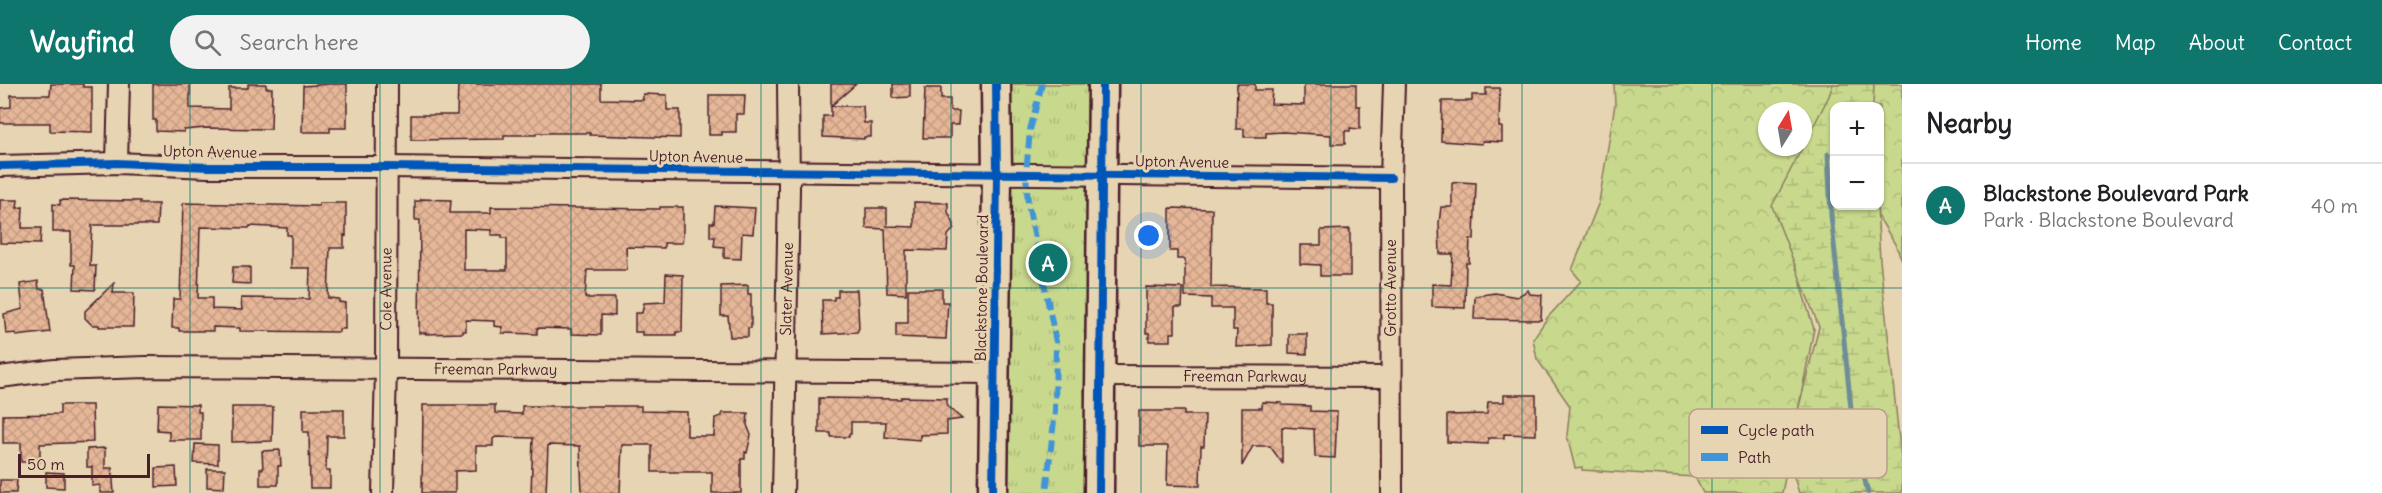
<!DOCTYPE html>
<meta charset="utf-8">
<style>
body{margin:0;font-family:Delius,sans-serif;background:#f2f2f2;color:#202124}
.controls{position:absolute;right:18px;top:18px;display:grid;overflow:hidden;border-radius:12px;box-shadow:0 2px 4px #0004}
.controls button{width:54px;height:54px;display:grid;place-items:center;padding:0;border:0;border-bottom:2px solid #e0e0e0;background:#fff;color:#202124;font:30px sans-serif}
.compass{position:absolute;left:1758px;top:18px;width:54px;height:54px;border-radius:50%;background:#fff;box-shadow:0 2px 4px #0004;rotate:11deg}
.scale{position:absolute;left:18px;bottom:15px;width:132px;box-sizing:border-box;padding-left:6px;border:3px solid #4a1f2b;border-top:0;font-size:16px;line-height:21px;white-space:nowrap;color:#4a1f2b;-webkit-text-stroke:4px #e7d4b2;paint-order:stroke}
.you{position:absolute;left:1149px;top:152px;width:21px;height:21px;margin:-15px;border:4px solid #fff;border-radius:50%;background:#1a73e8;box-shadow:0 0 0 9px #1a73e833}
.badge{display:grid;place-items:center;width:39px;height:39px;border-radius:50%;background:#0f766e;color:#fff;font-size:20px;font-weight:700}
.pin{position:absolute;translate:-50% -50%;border:3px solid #fff;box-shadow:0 2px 6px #0006}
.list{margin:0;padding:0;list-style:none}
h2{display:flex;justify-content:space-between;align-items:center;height:78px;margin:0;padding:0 24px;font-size:26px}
h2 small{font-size:20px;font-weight:400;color:#757577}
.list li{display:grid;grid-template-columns:39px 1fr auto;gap:18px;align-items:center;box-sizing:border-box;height:84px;padding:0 24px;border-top:2px solid #e0e0e0}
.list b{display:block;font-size:22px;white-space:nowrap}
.list p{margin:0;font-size:20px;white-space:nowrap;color:#757577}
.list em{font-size:20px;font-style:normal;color:#757577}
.icon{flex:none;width:33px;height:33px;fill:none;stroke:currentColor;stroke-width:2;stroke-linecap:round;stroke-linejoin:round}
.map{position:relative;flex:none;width:1902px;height:409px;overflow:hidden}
header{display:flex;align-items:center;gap:36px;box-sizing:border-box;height:84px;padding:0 30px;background:#0f766e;color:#fff}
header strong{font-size:28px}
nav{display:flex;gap:33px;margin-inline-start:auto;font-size:21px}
.search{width:420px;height:54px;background:#f2f2f2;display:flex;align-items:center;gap:15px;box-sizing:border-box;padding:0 21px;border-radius:33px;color:#757577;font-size:22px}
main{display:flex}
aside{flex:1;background:#fff}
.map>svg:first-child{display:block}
</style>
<header>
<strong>Wayfind</strong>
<div class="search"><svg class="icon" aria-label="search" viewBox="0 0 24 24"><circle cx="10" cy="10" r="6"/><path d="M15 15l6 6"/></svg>Search here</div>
<nav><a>Home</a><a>Map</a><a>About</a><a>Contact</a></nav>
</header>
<main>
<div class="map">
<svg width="1902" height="409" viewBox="0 0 1902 409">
<defs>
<pattern id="forest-crowns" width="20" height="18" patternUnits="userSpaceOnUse" patternTransform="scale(1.5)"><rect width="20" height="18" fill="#c8d98d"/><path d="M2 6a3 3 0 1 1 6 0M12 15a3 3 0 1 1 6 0" fill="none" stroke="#adba7a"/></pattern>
<pattern id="wetland-marsh" width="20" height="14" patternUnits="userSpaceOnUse" patternTransform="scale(1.5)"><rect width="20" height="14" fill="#c8d98d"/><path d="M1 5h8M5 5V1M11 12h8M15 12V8" fill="none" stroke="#adba7a"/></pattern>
<pattern id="park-tufts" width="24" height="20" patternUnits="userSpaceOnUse" patternTransform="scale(1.5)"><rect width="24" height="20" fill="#c8d98d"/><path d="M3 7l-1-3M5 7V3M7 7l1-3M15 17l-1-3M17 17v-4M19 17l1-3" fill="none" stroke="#adba7a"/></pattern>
<pattern id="building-cross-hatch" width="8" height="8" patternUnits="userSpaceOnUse" patternTransform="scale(1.5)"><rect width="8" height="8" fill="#e5b697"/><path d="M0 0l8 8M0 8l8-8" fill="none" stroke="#c69c82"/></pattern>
</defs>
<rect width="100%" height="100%" fill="#e7d4b2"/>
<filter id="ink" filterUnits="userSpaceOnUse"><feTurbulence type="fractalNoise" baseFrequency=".0167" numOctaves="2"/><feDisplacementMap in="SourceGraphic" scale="12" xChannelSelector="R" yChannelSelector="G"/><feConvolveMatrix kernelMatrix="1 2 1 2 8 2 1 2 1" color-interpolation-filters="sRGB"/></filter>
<g filter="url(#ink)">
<path fill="url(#forest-crowns)" stroke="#897c5c" stroke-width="1.5" fill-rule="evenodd" d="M1614 0H1902V176L1895 160 1872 122H1880V22H1834L1798 169 1802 206 1814 245 1782 409H1703L1695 393 1582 386V383L1575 384 1567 352 1570 322 1537 275 1533 255 1548 233 1581 197 1572 186 1599 118 1615 20ZM1767 27H1803V63H1767Z"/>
<path fill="url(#wetland-marsh)" stroke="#897c5c" stroke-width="1.5" d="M1833 0H1874L1873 22H1834V122H1877L1880 176 1902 383V409H1799L1787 370 1819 243 1772 122 1829 12Z"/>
<path fill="url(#park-tufts)" stroke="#897c5c" stroke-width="1.5" d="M1007 0H1088L1087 66 1093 293 1088 409H1004Z"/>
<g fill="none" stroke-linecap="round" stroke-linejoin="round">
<path stroke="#6e8d96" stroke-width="5" d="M1828 70 1831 131 1854 353 1868 409"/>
</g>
<g fill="url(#building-cross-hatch)" stroke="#4a1f2b" stroke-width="1.5" fill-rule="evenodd">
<path d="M51 0H83V3H92V48L50 47V39H0V24L11 23V11H50Z"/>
<path d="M153 0H190V24L229 25V4H248V0H266V4H272L271 45 206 44 184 46V48L156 47V36H153Z"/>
<path d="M329 0H347V44H330V48H302L303 2Z"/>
<path d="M458 0H601V15L643 16V10L667 11V26H680V54L590 51V49H536V51H504V55L411 56V31H457Z"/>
<path d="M831 0H856L831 22H863L864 39H871V53H864V55L823 53V32H831Z"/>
<path d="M893 0H910V13L893 14Z"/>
<path d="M1237 0H1255V6H1272L1271 20 1304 21V0H1356V22H1360V45L1350 44V47H1345V60H1331V51L1283 48 1266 49V53H1244V45H1236Z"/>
<path d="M925 4H941V15H950V27H959L958 41H950V54H923Z"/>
<path d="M1486 4H1500L1499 43H1502V58L1482 57V60L1441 57 1442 17H1472V11H1486Z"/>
<path d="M709 11H745L744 30H736V48H722V51H709Z"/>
<path d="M1461 98 1476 99 1474 155H1470L1469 179H1466L1465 224 1432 223V200L1451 201 1453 170H1440L1439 139 1441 123H1452V99Z"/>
<path d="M421 115 451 116 450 129H491V123L660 125V123H683V152L682 159H664V164L626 163 627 186H587L585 214H615V232L601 231V251L571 250V245L537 244V250L502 249V243L494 242V237L466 236V247H463V249L426 250V249H419L420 136H415V117H421ZM464 145 491 146V151H502V154H507V186H464Z"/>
<path d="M0 116H18L17 124 23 123 22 144H41L40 160 0 159Z"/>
<path d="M60 116 140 117V120H158L157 141H92L90 182H96L95 206 74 205 75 181H71V148H53V120L60 121Z"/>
<path d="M914 118 948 119V128L954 140V145L948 151 947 167 906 166V210L887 209 885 145 866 144V124H887V142L914 143Z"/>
<path d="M183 119 319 122V119H346V152L344 151V164H330L328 214 339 215V218L345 219V245H339V248L240 247V244L213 243V247H179V244H172L173 215H180ZM250 142 287 144V151H291V184H310L309 215 241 214 242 226 212 225V214H198L200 143 249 144Z"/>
<path d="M715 122 755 124 753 150 742 149 741 175 724 174V163L714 162 715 153H710V139H714Z"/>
<path d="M1170 124 1212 125 1211 203 1266 204V219H1272V261L1236 263 1237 246H1233V224H1211V214L1185 213V175H1177V167H1170Z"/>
<path d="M1350 145V192H1320V181L1300 180V161H1321V146Z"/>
<path d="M233 183H250V200L232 199Z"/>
<path d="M666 190 683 191 682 248H676V251H642V248H635V229H642L644 219 665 218Z"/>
<path d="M38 197 39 205H44L50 248 16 252V249L6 250 4 230 23 225 20 200Z"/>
<path d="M114 199 113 209H134L133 243H99V241H92L85 234V227Z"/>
<path d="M748 201V210H751V244H748V253H730L728 232H721V202Z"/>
<path d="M1146 203 1183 204 1182 223H1175V249H1171V257H1149V249H1146Z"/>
<path d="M908 205H942V218H948L946 255 896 253V239H908Z"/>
<path d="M838 206H857L859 244 857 248 823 250 822 216H834V213H838Z"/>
<path d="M1528 206 1530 210 1542 211 1541 236 1474 235 1475 212 1495 209 1517 213Z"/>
<path d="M1289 250H1307V270L1289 269Z"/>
<path d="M1504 311H1536V351L1504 350V354H1488V360L1447 358V331L1487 330 1488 318H1504Z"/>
<path d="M901 313 947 314V322L962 335 947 337V350L920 351V356L885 353 886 338H851V350H849V353H831V349H819V314L901 315Z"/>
<path d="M1262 318 1282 319V321L1310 322V327L1337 328 1335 374 1315 373 1314 345 1282 343V379L1270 362H1253L1242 382V324H1262Z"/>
<path d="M158 320 198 321V328H201V356H169V347L157 346Z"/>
<path d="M60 321H92L93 358 40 360V378H21V359H3V331L60 330Z"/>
<path d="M423 321H495V329L522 330V322H641V327L687 328V352H714L715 334 722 332V329H748L747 341 751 351 747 369 745 368V375H741V409H712V388H652V361H622L620 409H582L580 362 548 361 546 409H531L533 354 496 353 493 355V362H476V386L455 387V409H422Z"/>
<path d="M232 323H273L272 357 232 358Z"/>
<path d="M303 325H344V352H327L326 387H330V404H310L309 348H303Z"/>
<path d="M1139 327H1184V331H1205L1204 362H1201L1200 402 1167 401 1168 362H1139Z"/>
<path d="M195 360 218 361V380L194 379Z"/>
<path d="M105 364V384H112L114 409H100V401L92 402V383H87V365Z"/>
<path d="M280 366 281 382H278V401H260V385H263L262 367Z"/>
<path d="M176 383 177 402 156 403V384Z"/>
<path d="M207 385H225L224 404 207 403Z"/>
<path d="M46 388 64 389V404L46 403Z"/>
<path d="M0 396H17L16 409H0Z"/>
</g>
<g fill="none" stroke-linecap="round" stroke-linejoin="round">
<g stroke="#4a1f2b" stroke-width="24">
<g id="minor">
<path d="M117 79 119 0"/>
<path d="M0 82 117 79 208 83H386L1391 94"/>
<path id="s1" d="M1099 292 1391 293"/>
<path id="s2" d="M0 293 55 286 146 283 994 289"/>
<path id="s3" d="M383 409 386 284 387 0"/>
<path id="s4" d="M783 409 789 105 788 0"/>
<path d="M1392 409 1391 94 1394 0"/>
</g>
</g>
<g stroke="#4a1f2b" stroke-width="33">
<g id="secondary">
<path d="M993 409 997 91 996 0"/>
<path d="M1099 409 1103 0"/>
</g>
</g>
<use href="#minor" stroke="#e7d4b2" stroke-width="20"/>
<use href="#secondary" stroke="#e7d4b2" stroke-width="28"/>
<path stroke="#4194d7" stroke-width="6" stroke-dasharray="12 6" stroke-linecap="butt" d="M1042 0 1030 46 1026 90 1028 120 1056 258 1055 327 1046 409"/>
<g stroke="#e7d4b2" stroke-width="11">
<g id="cycleway">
<path d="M0 82 117 79 208 83H386L1391 94"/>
<path d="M993 409 997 91 996 0"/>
<path d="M1099 409 1103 0"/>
</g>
</g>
<use href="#cycleway" stroke="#0057b8" stroke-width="8"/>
</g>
</g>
<path fill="none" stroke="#0f766e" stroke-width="1.5" stroke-opacity="0.55" d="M190 0V409M380 0V409M571 0V409M761 0V409M951 0V409M1141 0V409M1331 0V409M1522 0V409M1712 0V409M0 204H1902"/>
<g text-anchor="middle" stroke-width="6" stroke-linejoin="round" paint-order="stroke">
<g font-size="15" fill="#4a1f2b" stroke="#e7d4b2">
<text transform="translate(210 68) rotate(1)" y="5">Upton Avenue</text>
<text transform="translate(696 73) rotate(1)" y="5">Upton Avenue</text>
<text transform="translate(1182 78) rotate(1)" y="5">Upton Avenue</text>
<text transform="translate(982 204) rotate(-89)" y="5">Blackstone Boulevard</text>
<text transform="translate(1391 204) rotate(-90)" y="5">Grotto Avenue</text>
<text dy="5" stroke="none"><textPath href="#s3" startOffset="204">Cole Avenue</textPath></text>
<text dy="5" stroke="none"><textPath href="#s4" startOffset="204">Slater Avenue</textPath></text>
<text dy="5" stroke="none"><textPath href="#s2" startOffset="496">Freeman Parkway</textPath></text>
<text dy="5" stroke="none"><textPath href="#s1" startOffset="146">Freeman Parkway</textPath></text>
</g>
</g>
<rect x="1689" y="325" width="198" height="69" rx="9" fill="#e7d4b2" stroke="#b89e8a" stroke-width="1.5"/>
<rect x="1701" y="342" width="27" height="8" fill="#0057b8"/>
<rect x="1701" y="369" width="27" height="8" fill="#4194d7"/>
<g font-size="16" fill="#4a1f2b">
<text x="1738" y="352">Cycle path</text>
<text x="1738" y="379">Path</text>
</g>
</svg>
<div class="controls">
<button>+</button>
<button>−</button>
</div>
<svg class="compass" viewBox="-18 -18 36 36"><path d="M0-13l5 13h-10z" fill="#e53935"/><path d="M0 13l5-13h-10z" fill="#757577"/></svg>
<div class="scale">50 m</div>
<div class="you"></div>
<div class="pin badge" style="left:1048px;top:179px">A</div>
</div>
<aside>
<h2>Nearby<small></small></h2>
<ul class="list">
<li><span class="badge">A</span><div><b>Blackstone Boulevard Park</b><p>Park · Blackstone Boulevard</p></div><em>40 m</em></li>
</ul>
</aside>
</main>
